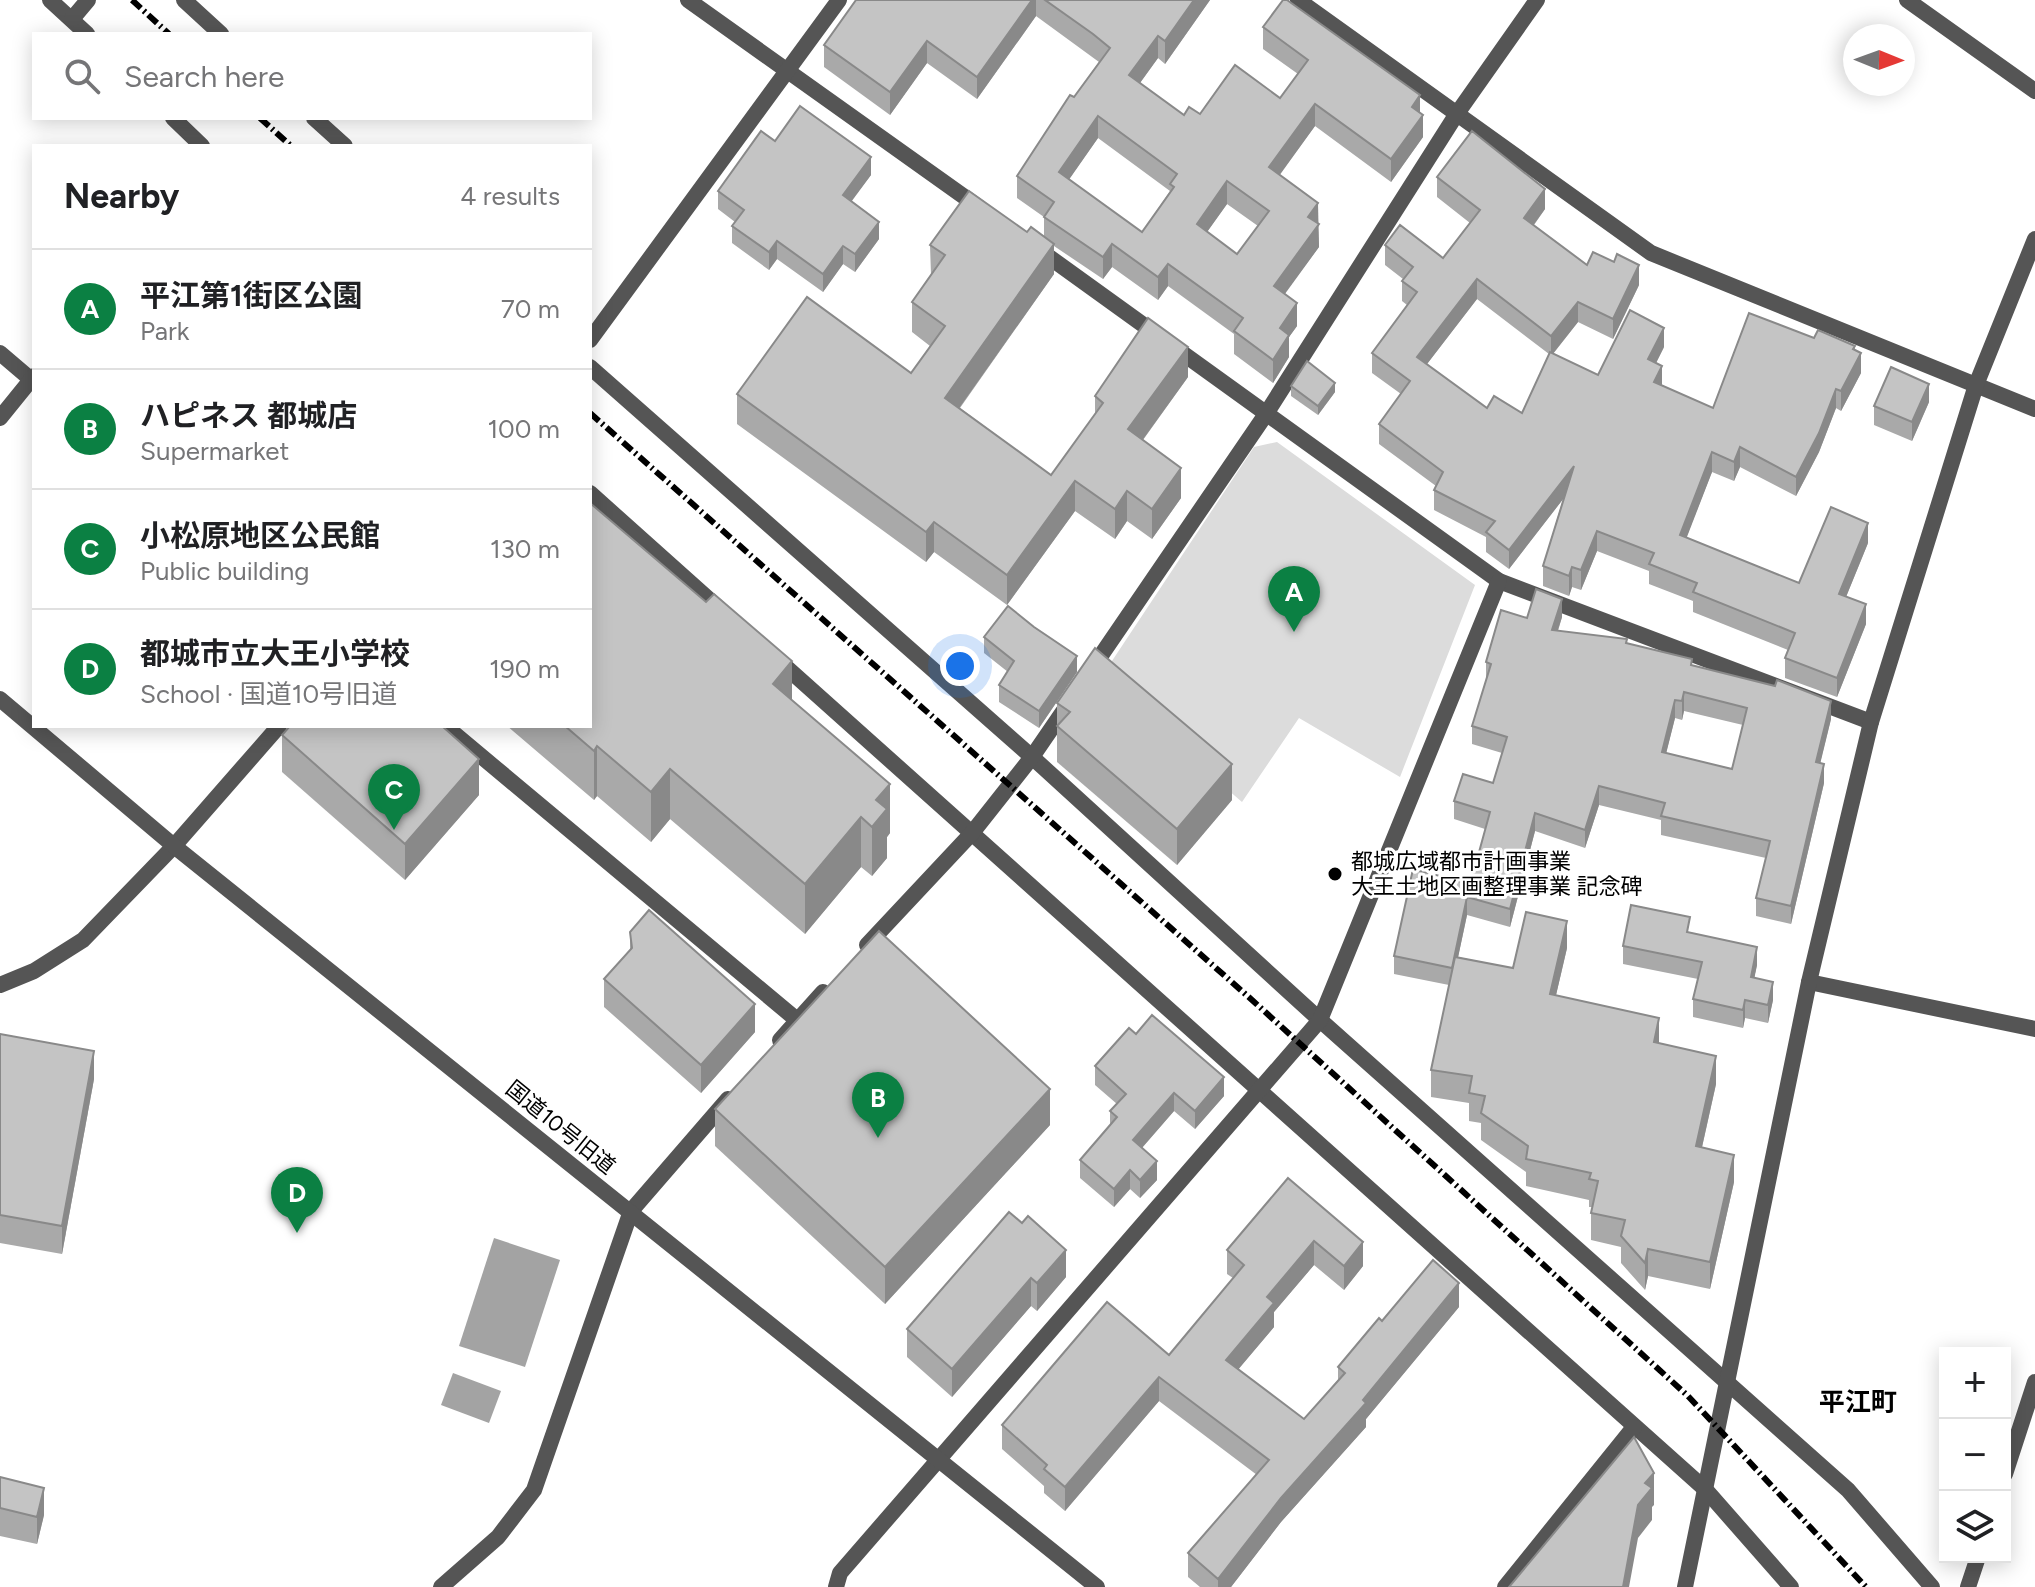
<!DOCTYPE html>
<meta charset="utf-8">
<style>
body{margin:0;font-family:Figtree,"Noto Sans JP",sans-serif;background:#f6f6f6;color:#202124}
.controls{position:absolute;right:24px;bottom:24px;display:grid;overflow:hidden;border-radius:0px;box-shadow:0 4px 20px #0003}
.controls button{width:72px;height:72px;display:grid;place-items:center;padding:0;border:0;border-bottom:2px solid #e0e0e0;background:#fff;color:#202124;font:40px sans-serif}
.compass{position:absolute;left:1843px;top:24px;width:72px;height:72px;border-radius:50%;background:#fff;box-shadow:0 4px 20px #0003;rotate:91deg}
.you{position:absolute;left:960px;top:666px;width:28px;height:28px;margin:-20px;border:6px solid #fff;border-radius:50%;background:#1a73e8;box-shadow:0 0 0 12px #1a73e833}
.badge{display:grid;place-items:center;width:52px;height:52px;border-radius:50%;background:#0b8043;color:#fff;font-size:26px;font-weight:700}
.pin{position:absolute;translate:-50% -66px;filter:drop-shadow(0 2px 4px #0008)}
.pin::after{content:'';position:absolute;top:42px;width:28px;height:24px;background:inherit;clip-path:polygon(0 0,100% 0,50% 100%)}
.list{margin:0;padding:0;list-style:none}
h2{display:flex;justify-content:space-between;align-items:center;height:104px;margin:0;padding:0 32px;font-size:34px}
h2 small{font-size:26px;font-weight:400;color:#757577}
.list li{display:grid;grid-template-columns:52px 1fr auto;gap:24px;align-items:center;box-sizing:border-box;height:120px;padding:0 32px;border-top:2px solid #e0e0e0}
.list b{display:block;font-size:30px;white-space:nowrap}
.list p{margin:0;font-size:26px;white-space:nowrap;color:#757577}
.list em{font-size:26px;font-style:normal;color:#757577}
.icon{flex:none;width:44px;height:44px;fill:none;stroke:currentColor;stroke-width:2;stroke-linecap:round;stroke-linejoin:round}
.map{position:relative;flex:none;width:2035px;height:1587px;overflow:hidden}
.search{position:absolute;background:#fff;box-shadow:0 4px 20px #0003;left:32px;top:32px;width:560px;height:88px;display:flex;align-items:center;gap:20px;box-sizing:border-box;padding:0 28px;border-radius:0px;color:#757577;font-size:30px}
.panel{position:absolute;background:#fff;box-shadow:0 4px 20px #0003;left:32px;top:144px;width:560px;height:584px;border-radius:0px}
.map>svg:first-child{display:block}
</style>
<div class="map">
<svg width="2035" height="1587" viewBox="0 0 2035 1587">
<rect width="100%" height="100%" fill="#fff"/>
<path fill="#dcdcdc" d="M1277 442 1475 585 1400 777 1299 718 1242 802 1100 679 1254 447Z"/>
<g fill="#a3a3a3">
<path d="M494 1238 560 1260 525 1367 459 1346Z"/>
<path d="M453 1373 501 1391 489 1423 441 1405Z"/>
</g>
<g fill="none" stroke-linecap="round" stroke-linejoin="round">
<g stroke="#555" stroke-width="16">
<path d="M50 0 87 34"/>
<path d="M184 0 221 34"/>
<path d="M688 0 980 208"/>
<path d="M1298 0 1651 253 2035 409"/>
<path d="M1907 0 2035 91"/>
<path d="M72 19 88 0"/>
<path d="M173 118 202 146"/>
<path d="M314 118 345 146"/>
<path d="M1038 249 1499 581 1871 722"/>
<path d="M590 340 839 0"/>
<path d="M0 353 34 382"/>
<path d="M590 367 1032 757 1320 1020 1848 1490 1932 1587"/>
<path d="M0 418 34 376"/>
<path d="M590 493 723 612"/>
<path d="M777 659 1705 1489 1791 1587"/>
<path d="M1091 670 1266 414 1456 115 1537 0"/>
<path d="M445 726 797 1020"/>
<path d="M867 945 972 833 1032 757 1069 703"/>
<path d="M1809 982 2035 1029"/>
<path d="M0 985 34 971 83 940 174 846 279 726"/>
<path d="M780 1040 823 992"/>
<path d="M2005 1474 2035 1382"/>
<path d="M441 1587 498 1537 534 1490 631 1211 728 1099"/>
<path d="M836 1587 840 1573 1320 1020 1499 581"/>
<path d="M1505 1587 1634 1427"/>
<path d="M1968 1587 1978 1557"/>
</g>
<g stroke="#555" stroke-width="16">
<path d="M0 699 174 846 1097 1587"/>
<path d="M1685 1587 1809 982 1871 722 1976 385 2035 239"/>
</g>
<g stroke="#000" stroke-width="6" stroke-dasharray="12 4 2 4" stroke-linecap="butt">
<path d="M132 0 169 34"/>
<path d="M260 118 291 146"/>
<path d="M590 413 1252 1000 1688 1396 1866 1587"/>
</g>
</g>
<g fill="#a9a9a9" fill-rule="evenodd">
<path d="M856 0H1210L1165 64 1158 58 1140 83 1184 115 1200 114 1280 98 1298 74 1263 49V27L1420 113 1423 137 1391 182 1315 126 1279 175 1318 224 1319 247 1284 294 1297 326 1289 337V357L1273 383 1234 354V334L1168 286 1158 300 1112 267 1103 279 1054 246V274L960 408 1051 475 1095 415V396L1188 377 1143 440 1181 498 1152 539 1127 521 1115 539 1075 511 1007 605 934 552 926 562 737 424V394L911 373 930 346 912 332V302L931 275 930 245 1027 232 1044 236V217L1017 198V176L1099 62 1036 16 977 99 927 63 890 115 824 67V45ZM1098 138 1170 191 1142 232 1069 179ZM1227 204 1258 226 1237 254 1207 232Z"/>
<path d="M775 141 871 175 851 201 879 239 855 272 843 264 823 292 777 259 769 270 732 243V226L735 222 718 209V191Z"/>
<path d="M1437 177 1545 209 1534 225 1587 265 1639 285 1613 339 1578 322 1553 354 1598 375 1664 347 1656 363 1662 385 1713 408 1814 338 1855 350 1861 373 1841 411 1836 408 1819 452 1796 496 1740 467 1734 481 1712 472 1686 538 1799 583 1868 543 1846 597 1866 624 1837 697 1785 678V658L1788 650 1693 612V601L1649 584V571L1597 551 1581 590 1572 587 1569 596 1543 586V566L1563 499 1509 569 1486 552V537L1434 510V490L1436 486 1379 444V424L1401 394 1372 373V353L1407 305 1402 301V281L1403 279 1385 265V245L1443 258 1470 223 1437 197ZM1477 299 1549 354 1522 413 1487 408 1427 364Z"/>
<path d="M1291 386 1335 392 1318 415 1291 396Z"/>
<path d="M1929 402 1912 441 1874 425V406Z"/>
<path d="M1562 617 1558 631 1627 643 1692 666 1831 719 1820 763 1824 783 1791 924 1756 916V898L1766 858 1661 835V820L1599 805 1585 848 1535 831 1510 927 1467 915 1458 957 1513 968 1567 948 1556 995 1659 1043 1716 1084 1702 1147 1734 1182 1710 1289 1648 1276 1645 1290 1621 1263V1247L1591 1240V1213L1593 1207H1589V1200L1526 1186V1172L1481 1140V1123L1469 1121V1103L1431 1097V1070L1449 985 1394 974V956L1470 886 1485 829 1454 819V801L1493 783 1502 753 1472 744V726L1486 680V662L1527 618ZM1684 711 1743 725 1732 769 1666 753 1675 718 1682 720Z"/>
<path d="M984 637 1077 672 1039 728 999 702V685L1008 672 984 653Z"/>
<path d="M792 700 890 833 887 837V858L872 876 861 867 805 934 670 819 651 842 597 796 594 800 507 726H590Z"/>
<path d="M1057 703 1232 800 1177 865 1057 762Z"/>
<path d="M282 735 479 795 405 880 282 772Z"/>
<path d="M630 932 755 1032 701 1093 604 1007V979L630 950Z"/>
<path d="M1690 932 1757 965 1754 978 1773 1000 1768 1023 1745 1018 1743 1028 1693 1017V999L1698 979 1623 964V946Z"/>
<path d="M0 1034 94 1079 62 1254 0 1243Z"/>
<path d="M1136 1034 1224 1096 1195 1129 1174 1111 1142 1148 1157 1180 1140 1198 1130 1189 1114 1207 1080 1178V1160L1110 1125V1111L1117 1104 1095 1085V1066Z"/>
<path d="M715 1109 1050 1125 885 1304 715 1146Z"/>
<path d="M1288 1178 1363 1266 1344 1290 1314 1265 1274 1312V1327L1238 1369 1304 1419 1338 1380V1367L1382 1321 1459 1307 1366 1419V1427L1281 1522 1231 1587H1200L1188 1577V1553L1257 1475 1159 1401 1065 1511 1044 1493V1486L1002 1449V1425L1169 1355 1233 1278 1227 1274V1250Z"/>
<path d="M1009 1212 1066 1277 1037 1311 1031 1306 952 1397 907 1357V1329Z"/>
<path d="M0 1477 44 1515 37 1544 0 1536Z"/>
</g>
<g fill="#898989">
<path d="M1032 0H1036V16L977 99V77Z"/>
<path d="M1194 0H1210L1165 64V41Z"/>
<path d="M1158 36V58L1129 98V75Z"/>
<path d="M927 41V63L890 115V92Z"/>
<path d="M1420 95V118L1412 107Z"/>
<path d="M1315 104V126L1269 190V167Z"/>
<path d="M1423 115V137L1391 182V159Z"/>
<path d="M1098 116V138L1059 194V172Z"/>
<path d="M871 157V175L843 213V195Z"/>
<path d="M1227 181V204L1197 246V224Z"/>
<path d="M1545 189V209L1524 238V218Z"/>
<path d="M1318 203 1319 247 1274 309V286L1308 217Z"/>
<path d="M879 222V239L855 272V254Z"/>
<path d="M777 241V259L769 270V252Z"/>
<path d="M1054 244V274L945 428V398Z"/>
<path d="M1112 244V267L1103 279V257Z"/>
<path d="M843 246V264L823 292V274Z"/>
<path d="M1168 264V286L1158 300V277Z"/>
<path d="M1639 265V285L1613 339V319Z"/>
<path d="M1477 279V299L1417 377V357Z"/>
<path d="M1578 302V322L1551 356V336Z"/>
<path d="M1297 303V326L1289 337V357L1273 383V360L1280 328Z"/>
<path d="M1664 328V347L1648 379V359Z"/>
<path d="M1855 346V365L1861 353V373L1841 411V391Z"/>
<path d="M1188 347V377L1128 460V429Z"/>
<path d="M1662 366V386L1654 382Z"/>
<path d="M1335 383V392L1318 415V406Z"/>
<path d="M1929 384V402L1912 441V422Z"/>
<path d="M1836 389V408L1819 452 1796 496V477Z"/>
<path d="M1740 447V467L1734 481V462Z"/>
<path d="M1712 452V472L1680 555V535Z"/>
<path d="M1574 466V485L1509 569V550Z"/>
<path d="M1181 468V498L1152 539V509Z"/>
<path d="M1075 481V511L1007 605V575Z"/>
<path d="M1127 491V521L1115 539V509Z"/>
<path d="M934 522V552L926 562V532Z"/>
<path d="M1868 523V543L1839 614V594Z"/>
<path d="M1597 531V551L1581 590V570Z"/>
<path d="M1572 567V587L1569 596V576Z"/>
<path d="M1562 599V617L1552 648V630Z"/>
<path d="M1866 604V624L1837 697V678Z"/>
<path d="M1077 656V672L1039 728V711Z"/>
<path d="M792 661V711L773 684Z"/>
<path d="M1684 692V711L1682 720V701Z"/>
<path d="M1675 700V718L1662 770V752Z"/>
<path d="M1831 701V719L1816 781V762Z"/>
<path d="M597 746V796L594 800V751Z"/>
<path d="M479 759V795L405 880V844Z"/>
<path d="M1232 764V800L1177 865V829Z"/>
<path d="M1824 764V783L1791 924V906Z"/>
<path d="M670 769V819L651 842V792Z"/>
<path d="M890 784V833L887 837V858L872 876V827L876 800Z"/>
<path d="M1599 786V805L1585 848V830Z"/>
<path d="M1535 813V831L1510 927V909Z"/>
<path d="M861 817V867L805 934V884Z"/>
<path d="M1467 897V915L1452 986V968Z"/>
<path d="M1567 921V948L1550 1021V994Z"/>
<path d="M1757 947V965L1751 995V977Z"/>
<path d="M1773 982V1000L1768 1023V1005Z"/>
<path d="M1745 1000V1018L1743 1028V1010Z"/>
<path d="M755 1004V1032L701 1093V1065Z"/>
<path d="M1659 1018V1046L1654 1042Z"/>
<path d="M94 1051V1079L62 1254V1226Z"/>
<path d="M1716 1056V1084L1696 1174V1146Z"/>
<path d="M1224 1077V1096L1195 1129V1111Z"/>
<path d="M1050 1089V1125L885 1304V1267Z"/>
<path d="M1174 1093V1111L1133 1158V1140Z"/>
<path d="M1734 1155V1182L1710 1289V1262Z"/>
<path d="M1157 1161V1180L1140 1198V1180Z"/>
<path d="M1130 1170V1189L1114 1207V1189Z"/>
<path d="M1314 1241V1265L1274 1312V1327L1226 1384V1360L1267 1297Z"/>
<path d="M1363 1242V1266L1344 1290V1266Z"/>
<path d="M1648 1249V1276L1645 1290V1263Z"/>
<path d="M1066 1250V1277L1037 1311V1283Z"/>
<path d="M1031 1278V1306L952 1397V1369Z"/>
<path d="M1459 1283V1307L1366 1419V1427L1281 1522 1231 1587H1218V1579L1281 1498Z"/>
<path d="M1159 1377V1401L1065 1511V1487Z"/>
<path d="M1654 1473V1505L1652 1507V1520L1638 1538 1629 1587H1623L1638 1505 1645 1483Z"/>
<path d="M44 1488V1515L37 1544V1517Z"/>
</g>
<g fill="#c4c4c4" stroke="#898989" stroke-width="2" fill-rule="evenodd">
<path d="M856 0H1032L977 77 927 41 890 92 824 45Z"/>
<path d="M1045 0H1194L1165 41 1158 36 1129 75 1184 115 1189 107 1200 114 1235 65 1280 98 1308 60 1263 27 1283 0H1287L1420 95 1412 107 1423 115 1391 159 1315 104 1269 167 1318 203 1308 217 1319 224 1274 286 1297 303 1280 328 1289 335 1273 360 1234 331 1243 318 1168 264 1158 277 1112 244 1103 257 1044 217 1054 202 1017 176 1070 95 1074 97 1110 48 1093 34ZM1098 116 1177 174 1170 184 1174 187 1142 232 1059 172ZM1227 181 1269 211 1237 254 1197 224Z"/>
<path d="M800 106 871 157 843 195 879 222 855 254 843 246 823 274 777 241 769 252 732 226 744 210 718 191 761 131 775 141Z"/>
<path d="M1472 131 1545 189 1524 218 1587 265 1593 252 1614 262 1617 254 1639 265 1613 319 1578 302 1551 336 1477 279 1417 357 1487 408 1494 396 1522 413 1550 352 1598 375 1630 310 1664 328 1648 359 1662 366 1654 382 1713 408 1749 313 1814 338 1818 330 1855 346 1853 349 1861 353 1841 391 1836 389 1819 433 1796 477 1740 447 1734 462 1712 452 1680 535 1799 583 1831 507 1868 523 1839 594 1866 604 1837 678 1785 658 1795 633 1693 592 1697 583 1649 564 1654 553 1597 531 1581 570 1572 567 1569 576 1543 566 1574 466 1509 550 1486 532 1495 521 1434 490 1443 472 1379 424 1410 381 1372 353 1417 292 1402 281 1413 267 1385 245 1400 225 1443 258 1480 210 1437 177Z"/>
<path d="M969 191 1027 232 1031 227 1054 244 945 398 1051 475 1103 403 1095 396 1148 318 1188 347 1128 429 1181 468 1152 509 1127 491 1115 509 1075 481 1007 575 934 522 926 532 737 394 807 297 911 373 945 326 912 302 945 255 930 245Z"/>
<path d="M1307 361 1335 383 1318 406 1291 386Z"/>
<path d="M1891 367 1929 384 1912 422 1874 406Z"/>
<path d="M590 503 706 602 714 594 792 661 773 684 890 784 876 800 887 809 872 827 861 817 805 884 670 769 651 792 597 746 594 751 565 726H590Z"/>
<path d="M1536 589 1562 599 1552 630 1627 639 1626 643 1692 659 1691 665 1775 686 1777 680 1831 701 1816 762 1824 764 1791 906 1756 898 1770 841 1661 816 1665 803 1599 786 1585 830 1535 813 1510 909 1467 897 1452 968 1394 956 1413 869 1470 884 1467 896 1490 812 1454 801 1463 774 1493 783 1507 737 1472 726 1491 664 1486 662 1501 610 1527 618ZM1684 692 1747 708 1732 769 1662 752 1675 700 1682 701Z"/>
<path d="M1008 606 1034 627 1077 656 1039 711 999 685 1014 661 984 637Z"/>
<path d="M1095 648 1232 764 1177 829 1057 726 1070 712 1057 703Z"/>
<path d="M290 726H442L479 759 405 844 282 735Z"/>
<path d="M1631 905 1690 917 1687 932 1757 947 1751 977 1773 982 1768 1005 1745 1000 1743 1010 1693 999 1702 962 1623 946Z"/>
<path d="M649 910 755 1004 701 1065 604 979 632 948 630 932Z"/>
<path d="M1526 912 1567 921 1550 994 1659 1018 1654 1042 1716 1056 1696 1146 1734 1155 1710 1262 1648 1249 1645 1263 1621 1236 1625 1220 1591 1213 1598 1181 1589 1179 1591 1173 1526 1159 1528 1146 1481 1113 1485 1096 1469 1093 1472 1076 1431 1070 1455 957 1513 968Z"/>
<path d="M879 931 1050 1089 885 1267 715 1109Z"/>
<path d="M1152 1015 1224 1077 1195 1111 1174 1093 1133 1140 1157 1161 1140 1180 1130 1170 1114 1189 1080 1160 1117 1117 1110 1111 1126 1094 1095 1066 1129 1028 1136 1034Z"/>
<path d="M0 1034 94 1051 62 1226 0 1215Z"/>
<path d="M1288 1178 1363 1242 1344 1266 1314 1241 1267 1297 1274 1303 1226 1360 1304 1419 1345 1373 1338 1367 1379 1318 1382 1321 1433 1260 1459 1283 1363 1400 1366 1403 1281 1498 1218 1579 1188 1553 1269 1460 1159 1377 1065 1487 1044 1469 1047 1465 1002 1425 1107 1302 1169 1355 1244 1265 1227 1250Z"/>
<path d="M1009 1212 1022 1223 1028 1216 1066 1250 1037 1283 1031 1278 952 1369 907 1329Z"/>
<path d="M1634 1437 1654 1473 1645 1483 1652 1488 1638 1505 1623 1587H1509Z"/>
<path d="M0 1477 44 1488 37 1517 0 1508Z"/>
</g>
<circle fill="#000" stroke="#fff" stroke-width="3" cx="1335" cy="874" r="8"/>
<g text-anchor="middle" stroke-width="6" stroke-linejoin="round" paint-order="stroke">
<g font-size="22" fill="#000" stroke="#fff" text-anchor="start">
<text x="1351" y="869">都城広域都市計画事業<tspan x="1351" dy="25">大王土地区画整理事業 記念碑</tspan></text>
</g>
<g font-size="22" fill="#000" stroke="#fff">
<text transform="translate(561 1127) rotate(39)" y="8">国道10号旧道</text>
</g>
<g font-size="26" font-weight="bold" fill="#000" stroke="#fff">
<text x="1858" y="1411">平江町</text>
</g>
</g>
</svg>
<div class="controls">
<button>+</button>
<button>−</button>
<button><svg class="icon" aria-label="layers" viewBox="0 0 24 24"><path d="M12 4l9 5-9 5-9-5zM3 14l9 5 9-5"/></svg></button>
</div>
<svg class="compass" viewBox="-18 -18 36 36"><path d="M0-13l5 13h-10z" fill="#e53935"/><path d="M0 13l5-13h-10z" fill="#757577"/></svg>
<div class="you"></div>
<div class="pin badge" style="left:1294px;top:632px">A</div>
<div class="pin badge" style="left:878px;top:1138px">B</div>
<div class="pin badge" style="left:394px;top:830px">C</div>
<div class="pin badge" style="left:297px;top:1233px">D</div>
<div class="search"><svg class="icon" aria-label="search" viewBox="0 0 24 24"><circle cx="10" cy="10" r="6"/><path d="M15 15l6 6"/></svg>Search here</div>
<section class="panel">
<h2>Nearby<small>4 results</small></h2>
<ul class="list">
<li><span class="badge">A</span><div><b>平江第1街区公園</b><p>Park</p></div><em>70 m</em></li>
<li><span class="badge">B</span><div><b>ハピネス 都城店</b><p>Supermarket</p></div><em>100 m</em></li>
<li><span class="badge">C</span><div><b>小松原地区公民館</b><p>Public building</p></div><em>130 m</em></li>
<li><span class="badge">D</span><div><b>都城市立大王小学校</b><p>School · 国道10号旧道</p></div><em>190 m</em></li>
</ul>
</section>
</div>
